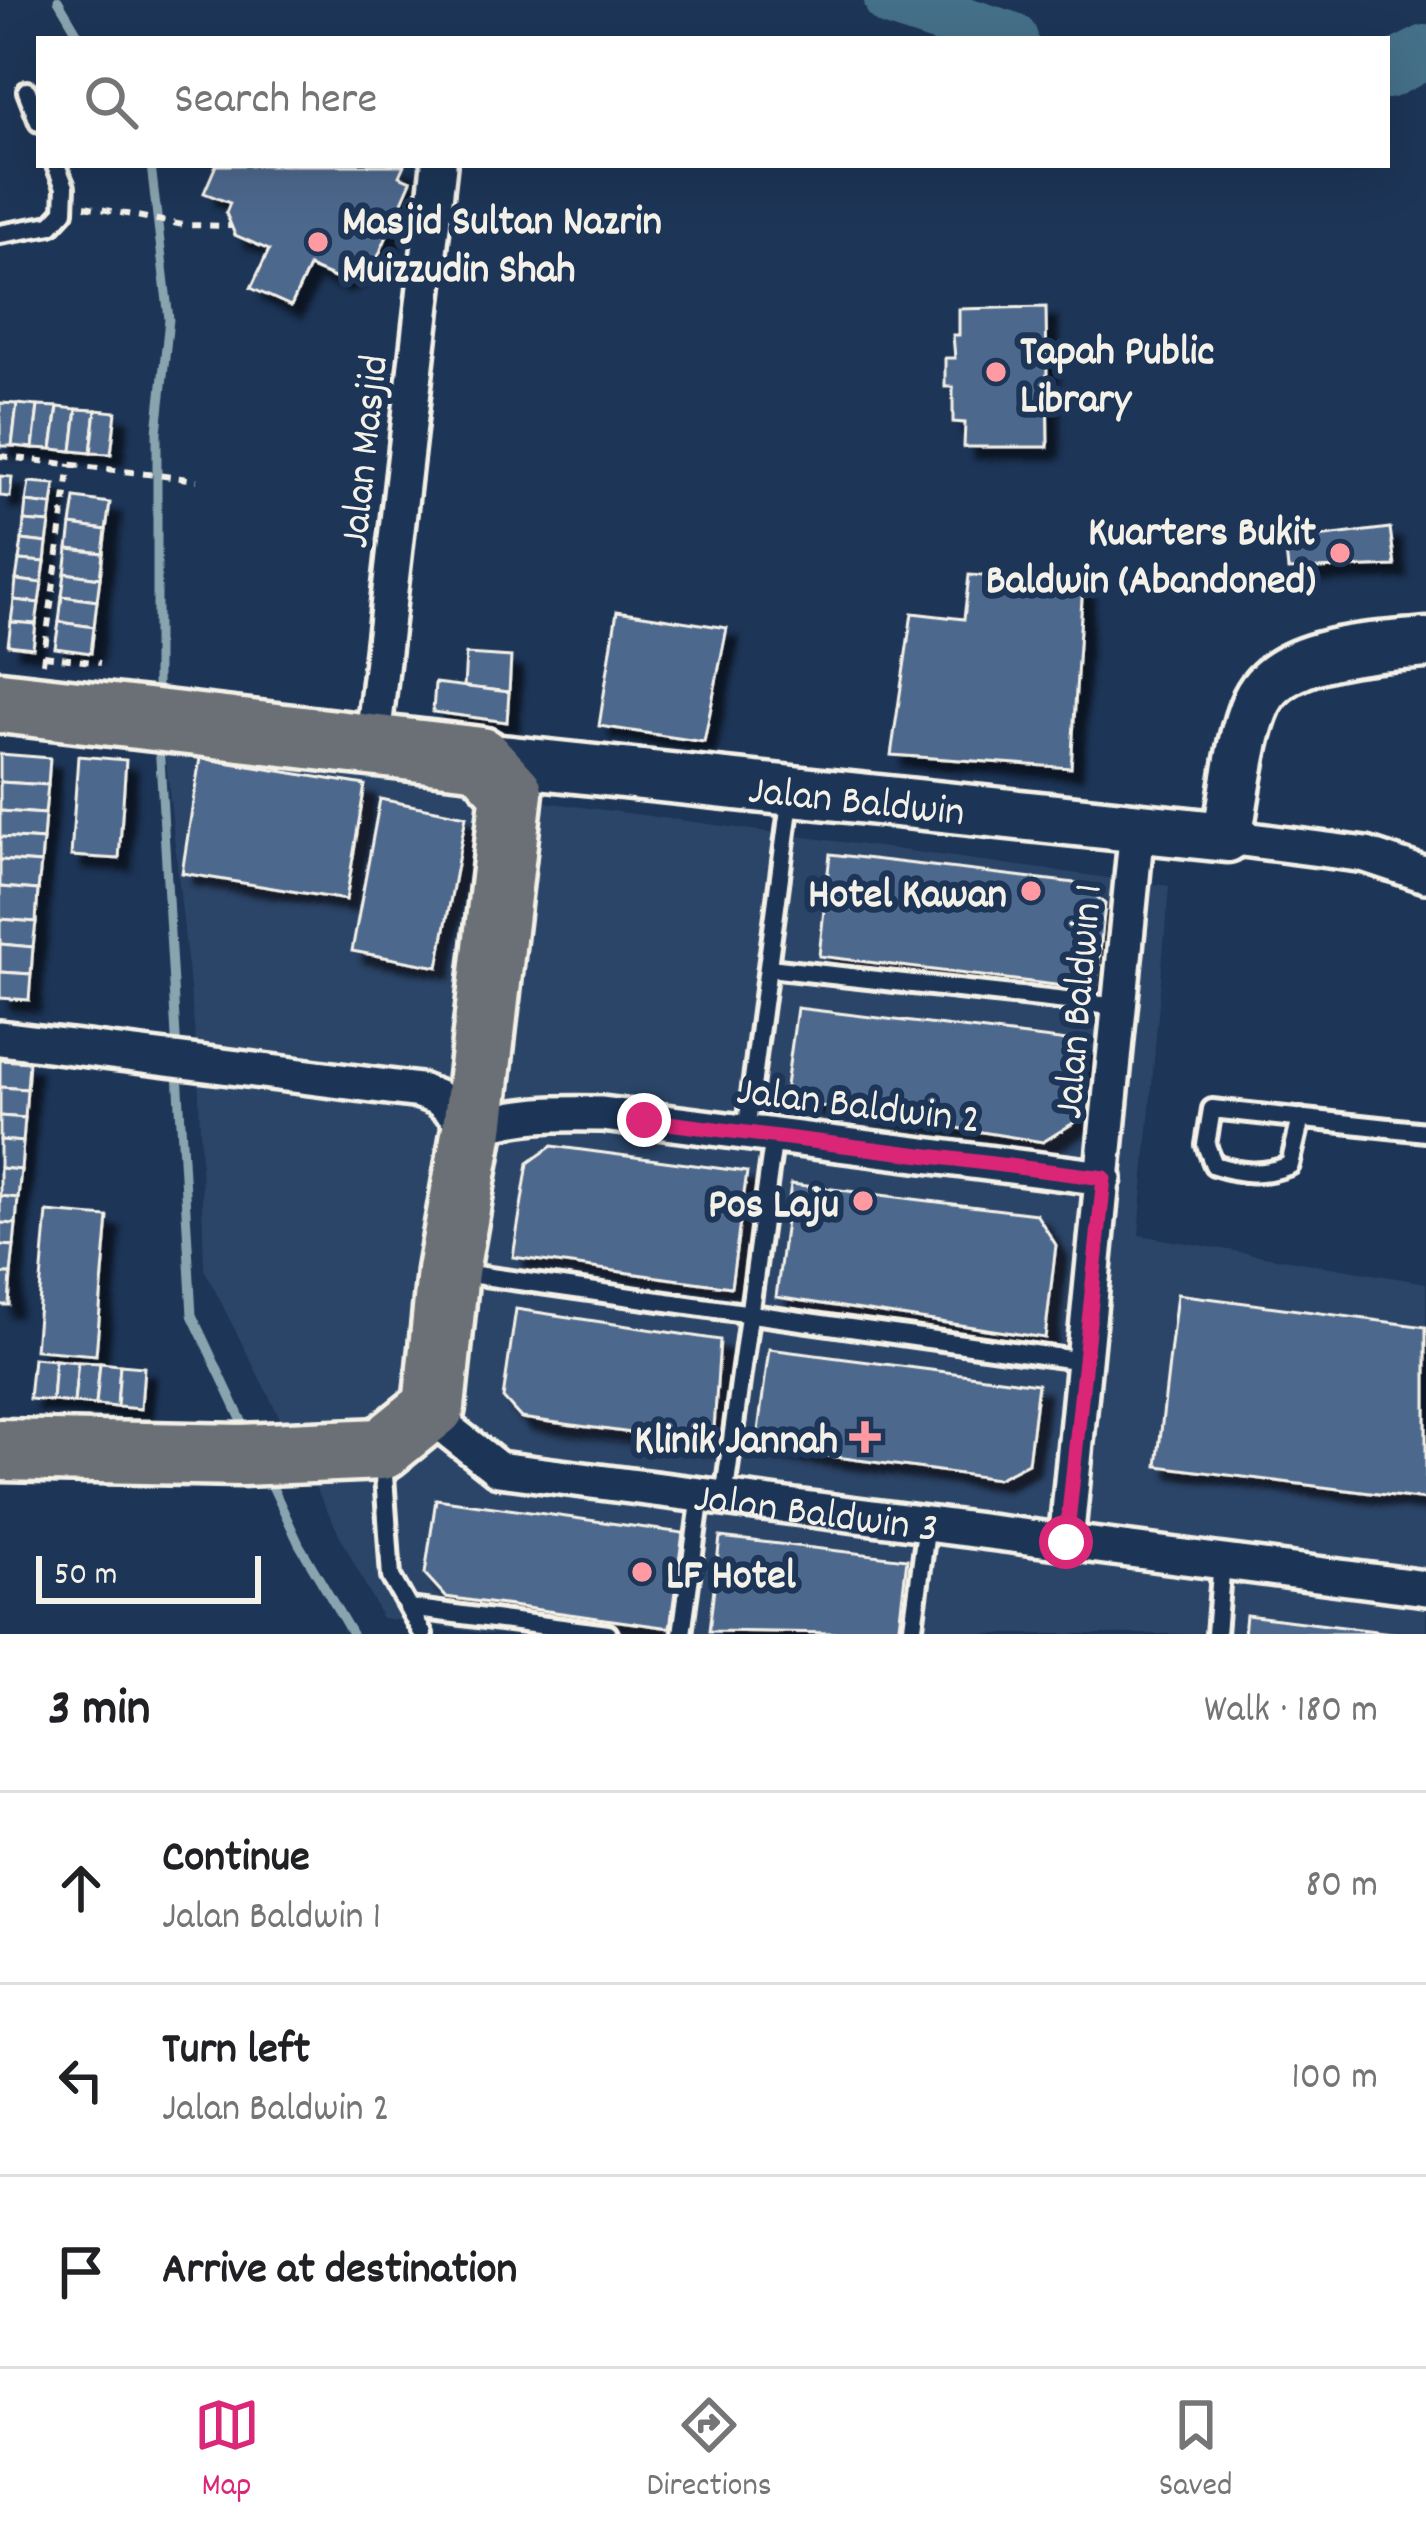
<!DOCTYPE html>
<meta charset="utf-8">
<style>
body{margin:0;font-family:Dekko,sans-serif;background:#f6f6f6;color:#202124}
.scale{position:absolute;left:36px;bottom:30px;width:225px;box-sizing:border-box;padding-left:12px;border:6px solid #f4f1e8;border-top:0;font-size:33px;line-height:42px;white-space:nowrap;color:#f4f1e8;-webkit-text-stroke:9px #1d3557;paint-order:stroke}
.stop{position:absolute;width:36px;height:36px;margin:-27px;border:9px solid #db2777;border-radius:50%;background:#fff}
.stop.end{background:#db2777;border-color:#fff;box-shadow:0 3px 12px #0008}
.list{margin:0;padding:0;list-style:none}
h2{display:flex;justify-content:space-between;align-items:center;height:156px;margin:0;padding:0 48px;font-size:51px}
h2 small{font-size:39px;font-weight:400;color:#757577}
.list li{display:grid;grid-template-columns:78px 1fr auto;gap:36px;align-items:center;box-sizing:border-box;height:192px;padding:0 48px;border-top:3px solid #e0e0e0}
.list b{display:block;font-size:45px;white-space:nowrap}
.list p{margin:0;font-size:39px;white-space:nowrap;color:#757577}
.list em{font-size:39px;font-style:normal;color:#757577}
.icon{flex:none;width:66px;height:66px;fill:none;stroke:currentColor;stroke-width:2;stroke-linecap:round;stroke-linejoin:round}
.map{position:relative;flex:none;width:1426px;height:1634px;overflow:hidden}
.search{position:absolute;background:#fff;box-shadow:0 12px 48px #0002;left:36px;right:36px;top:36px;height:132px;display:flex;align-items:center;gap:30px;box-sizing:border-box;padding:0 42px;border-radius:0px;color:#757577;font-size:45px}
.sheet{height:732px;background:#fff}
nav{display:flex;justify-content:space-around;align-items:center;box-sizing:border-box;height:168px;border-top:3px solid #e0e0e0;background:#fff;font-size:33px;color:#757577}
nav a{display:grid;justify-items:center;gap:6px}
nav .on{color:#db2777}
.map>svg:first-child{display:block}
</style>
<div class="map">
<svg width="1426" height="1634" viewBox="0 0 1426 1634">
<defs>
<filter id="shadow"><feDropShadow dx="11" dy="11" stdDeviation="3" flood-color="#0009"/></filter>
</defs>
<rect width="100%" height="100%" fill="#1d3557"/>
<filter id="ink" filterUnits="userSpaceOnUse"><feTurbulence type="fractalNoise" baseFrequency=".00833" numOctaves="2"/><feDisplacementMap in="SourceGraphic" scale="24" xChannelSelector="R" yChannelSelector="G"/><feConvolveMatrix kernelMatrix="1 2 1 2 8 2 1 2 1" color-interpolation-filters="sRGB"/></filter>
<g filter="url(#ink)">
<path fill="#2c4467" d="M165 751 1169 886 1139 1235 1426 1283V1634H488L382 1618 204 1269 198 1064Z"/>
<g fill="none" stroke-linecap="round" stroke-linejoin="round">
<g stroke="#8aa4af" stroke-width="9">
<path d="M58 0 81 39"/>
<path d="M151 165 169 319 157 432V702"/>
<path d="M159 742 192 1315 247 1432"/>
<path d="M267 1475 299 1544 352 1634"/>
</g>
<g stroke="#447089" stroke-width="54">
<path d="M891 0 1011 39"/>
<path d="M1387 72 1426 52"/>
</g>
</g>
<g fill="#4e678d" stroke="#f4f1e8" stroke-width="3" filter="url(#shadow)">
<path d="M216 165H404L399 176 411 181 374 266 364 261 360 270 339 280 309 267 291 306 251 288 269 250 235 235 226 213 230 203 204 193Z"/>
<path d="M1046 307 1048 447H964L965 423 953 422V387H945V358H955L953 335H959V309Z"/>
<path d="M0 403 17 404 12 446H0Z"/>
<path d="M17 404 38 406 33 448 12 446Z"/>
<path d="M38 406 58 407 52 449 33 448Z"/>
<path d="M58 407 77 409 72 451 52 449Z"/>
<path d="M77 409 96 410 91 453 72 451Z"/>
<path d="M96 410 116 412 111 454 91 453Z"/>
<path d="M0 476 12 477 10 497 0 496Z"/>
<path d="M29 482 55 484 52 505 26 502Z"/>
<path d="M75 498 110 503 106 530 71 525Z"/>
<path d="M26 502 52 505 50 523 24 521Z"/>
<path d="M24 521 50 523 47 543 22 540Z"/>
<path d="M71 525 106 530 103 553 68 549Z"/>
<path d="M1390 528 1395 566 1288 570 1285 541Z"/>
<path d="M22 540 47 543 45 562 19 560Z"/>
<path d="M68 549 103 553 100 578 65 573Z"/>
<path d="M19 560 45 562 42 583 16 580Z"/>
<path d="M65 573 100 578 97 601 62 596Z"/>
<path d="M969 575 1083 583 1071 768 891 755 912 613 964 619Z"/>
<path d="M16 580 42 583 39 603 14 600Z"/>
<path d="M62 596 97 601 94 627 59 622Z"/>
<path d="M14 600 39 603 36 624 11 622Z"/>
<path d="M617 611 727 628 704 742 599 726Z"/>
<path d="M11 622 36 624 33 648 8 645Z"/>
<path d="M59 622 94 627 91 653 55 648Z"/>
<path d="M466 654 511 657 509 692 464 687Z"/>
<path d="M435 683 509 692 507 722 433 712Z"/>
<path d="M0 754 50 758 48 785 0 782Z"/>
<path d="M78 756 126 760 119 859 71 856Z"/>
<path d="M200 758 365 785 346 900 182 873Z"/>
<path d="M0 782 48 785 45 814 0 811Z"/>
<path d="M380 799 466 816 438 967 352 951Z"/>
<path d="M0 811 45 814 43 840 0 837Z"/>
<path d="M0 837 43 840 41 863 0 860Z"/>
<path d="M830 854 1083 884 1105 904 1096 990 819 956Z"/>
<path d="M0 860 41 863 38 890 0 887Z"/>
<path d="M0 887 38 890 36 922 0 919Z"/>
<path d="M0 919 36 922 33 947 0 944Z"/>
<path d="M0 944 33 947 31 974 0 972Z"/>
<path d="M0 972 31 974 29 1000 0 998Z"/>
<path d="M797 1008 1084 1043 1075 1122 1043 1142 784 1100Z"/>
<path d="M0 1060 29 1062 27 1089 0 1087Z"/>
<path d="M0 1087 27 1089 25 1118 0 1116Z"/>
<path d="M0 1116 25 1118 23 1142 0 1140Z"/>
<path d="M0 1140 23 1142 21 1170 0 1168Z"/>
<path d="M552 1146 747 1172 731 1287 513 1257 528 1163Z"/>
<path d="M0 1168 21 1170 18 1198 0 1196Z"/>
<path d="M791 1184 1036 1214 1056 1245 1045 1338 776 1297Z"/>
<path d="M0 1196 18 1198 16 1224 0 1223Z"/>
<path d="M47 1212 108 1217 96 1355 35 1350Z"/>
<path d="M0 1223 16 1224 14 1246 0 1245Z"/>
<path d="M0 1245 14 1246 11 1274H0Z"/>
<path d="M0 1274H11L9 1305H0Z"/>
<path d="M1177 1294 1426 1327V1500L1157 1466Z"/>
<path d="M516 1309 720 1340 713 1444 521 1418 503 1398Z"/>
<path d="M769 1349 1038 1384 1028 1463 997 1479 756 1446Z"/>
<path d="M33 1358 55 1360 52 1401 29 1399Z"/>
<path d="M55 1360 78 1362 74 1403 52 1401Z"/>
<path d="M78 1362 100 1363 96 1405 74 1403Z"/>
<path d="M100 1363 120 1365 117 1407 96 1405Z"/>
<path d="M120 1365 144 1367 141 1409 117 1407Z"/>
<path d="M436 1499 683 1533 670 1628 446 1597 425 1574Z"/>
<path d="M720 1537 907 1559 898 1634 709 1631Z"/>
<path d="M1246 1615 1400 1634H1244Z"/>
</g>
<g fill="none" stroke-linecap="round" stroke-linejoin="round">
<g stroke="#f4f1e8" stroke-width="26">
<g id="lane">
<path d="M27 91 39 122"/>
<path d="M0 234 51 225 64 211 65 187 56 165"/>
<path d="M769 968 1120 1007"/>
<path d="M1301 1118 1290 1165C1263 1176 1242 1174 1214 1165L1206 1145 1212 1109 1426 1132"/>
<path d="M746 1132 791 794"/>
<path d="M455 1272 1083 1361"/>
<path d="M383 1461 391 1577 423 1634"/>
<path d="M724 1498 774 1135"/>
<path d="M409 1608 608 1634"/>
<path d="M682 1634 701 1495"/>
<path d="M912 1634 927 1524"/>
<path d="M1216 1634 1222 1561"/>
</g>
</g>
<g stroke="#f4f1e8" stroke-width="42">
<g id="street">
<path d="M372 747 439 165"/>
<path d="M1227 837 1366 855 1426 875"/>
<path d="M0 1038 420 1091 438 1098 473 1129C517 1113 556 1113 602 1114L1104 1178"/>
<path id="s1" d="M434 1407 451 1432 498 1469 1426 1588"/>
<path d="M1066 1542 1137 828"/>
</g>
</g>
<g stroke="#f4f1e8" stroke-width="57">
<g id="secondary">
<path id="s2" d="M481 758 1227 837C1235 797 1240 737 1257 701 1282 649 1376 648 1426 643"/>
</g>
</g>
<g stroke="#f4f1e8" stroke-width="69">
<path id="highway" d="M0 702 481 758 512 792 473 1129 448 1271 434 1407 382 1449 241 1455 0 1450"/>
</g>
<g stroke="#f4f1e8" stroke-width="6" stroke-dasharray="9 9" stroke-linecap="butt">
<path d="M85 206 183 225 231 226"/>
<path d="M0 456 197 480"/>
<path d="M44 656 100 663"/>
<path d="M43 663 70 464"/>
</g>
<use href="#lane" stroke="#1d3557" stroke-width="16"/>
<use href="#street" stroke="#1d3557" stroke-width="33"/>
<use href="#secondary" stroke="#1d3557" stroke-width="48"/>
<use href="#highway" stroke="#6a7074" stroke-width="60"/>
</g>
</g>
<g fill="none" stroke-linecap="round" stroke-linejoin="round" filter="url(#ink)">
<path stroke="#db2777" stroke-width="15" d="M644 1120 1104 1178 1066 1542"/>
</g>
<g fill="#ff9aa2" stroke="#1d3557" stroke-width="4.5">
<circle cx="318" cy="242" r="12"/>
<circle cx="996" cy="372" r="12"/>
<circle cx="1340" cy="553" r="12"/>
<circle cx="1031" cy="891" r="12"/>
<circle cx="863" cy="1201" r="12"/>
<path d="M859 1419h12v12h12v12h-12v12h-12v-12h-12v-12h12z"/>
<circle cx="642" cy="1572" r="12"/>
</g>
<g text-anchor="middle" stroke-width="12" stroke-linejoin="round" paint-order="stroke">
<g font-size="42" font-weight="bold" fill="#f4f1e8" stroke="#1d3557" text-anchor="end">
<text x="342" y="233" text-anchor="start">Masjid Sultan Nazrin<tspan x="342" dy="48">Muizzudin Shah</tspan></text>
<text x="1020" y="363" text-anchor="start">Tapah Public<tspan x="1020" dy="48">Library</tspan></text>
<text x="1316" y="544">Kuarters Bukit<tspan x="1316" dy="48">Baldwin (Abandoned)</tspan></text>
<text x="1007" y="906">Hotel Kawan</text>
<text x="839" y="1216">Pos Laju</text>
<text x="838" y="1452">Klinik Jannah</text>
<text x="666" y="1587" text-anchor="start">LF Hotel</text>
</g>
<g font-size="42" fill="#f4f1e8" stroke="#1d3557">
<text transform="translate(361 451) rotate(-84)" y="15">Jalan Masjid</text>
<text dy="15" stroke="none"><textPath href="#s2" startOffset="378">Jalan Baldwin</textPath></text>
<text transform="translate(1075 1001) rotate(-85)" y="15">Jalan Baldwin 1</text>
<text transform="translate(859 1102) rotate(7)" y="15">Jalan Baldwin 2</text>
<text dy="15" stroke="none"><textPath href="#s1" startOffset="411">Jalan Baldwin 3</textPath></text>
</g>
</g>
</svg>
<div class="scale">50 m</div>
<div class="stop" style="left:1066px;top:1542px"></div>
<div class="stop end" style="left:644px;top:1120px"></div>
<div class="search"><svg class="icon" aria-label="search" viewBox="0 0 24 24"><circle cx="10" cy="10" r="6"/><path d="M15 15l6 6"/></svg>Search here</div>
</div>
<section class="sheet">
<h2>3 min<small>Walk · 180 m</small></h2>
<ul class="list">
<li><svg class="icon" aria-label="ahead" viewBox="0 0 24 24"><path d="M12 20V5M6 11l6-6 6 6"/></svg><div><b>Continue</b><p>Jalan Baldwin 1</p></div><em>80 m</em></li>
<li><svg class="icon" aria-label="left" viewBox="0 0 24 24"><path d="M17 20v-9H6M10 6l-5 5 5 5"/></svg><div><b>Turn left</b><p>Jalan Baldwin 2</p></div><em>100 m</em></li>
<li><svg class="icon" aria-label="arrive" viewBox="0 0 24 24"><path d="M6 21V4h12l-3 4 3 4H6"/></svg><div><b>Arrive at destination</b></div></li>
</ul>
</section>
<nav>
<a class="on"><svg class="icon" aria-label="map" viewBox="0 0 24 24"><path d="M3 6l6-2 6 2 6-2v14l-6 2-6-2-6 2zM9 4v14M15 6v14"/></svg>Map</a>
<a><svg class="icon" aria-label="directions" viewBox="0 0 24 24"><path d="M12 3l9 9-9 9-9-9zM9 14v-3h6M13 9l2 2-2 2"/></svg>Directions</a>
<a><svg class="icon" aria-label="saved" viewBox="0 0 24 24"><path d="M7 4h10v16l-5-4-5 4z"/></svg>Saved</a>
</nav>
